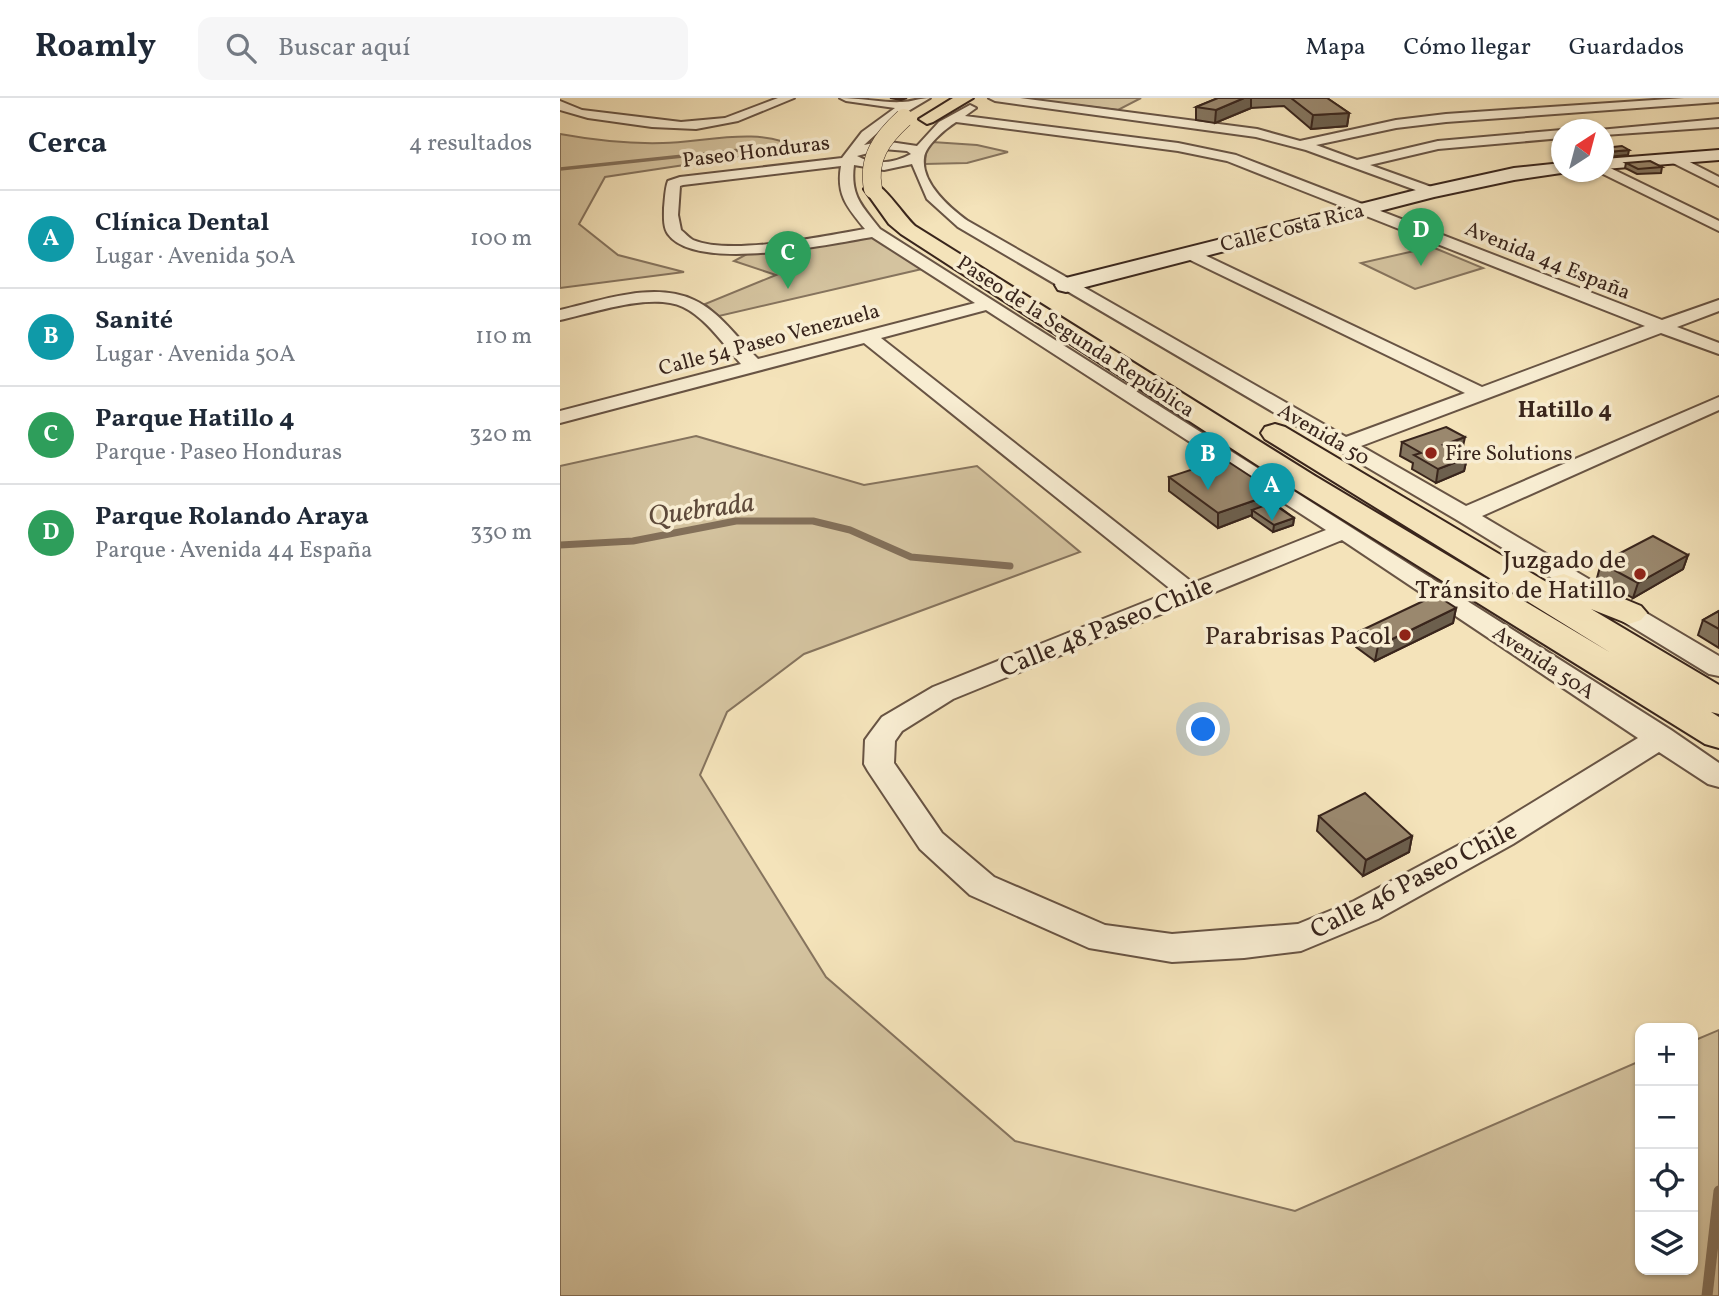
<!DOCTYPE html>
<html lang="es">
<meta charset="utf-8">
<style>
body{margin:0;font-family:Vollkorn,serif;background:#f6f6f7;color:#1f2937}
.controls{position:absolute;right:21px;bottom:21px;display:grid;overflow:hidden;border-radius:14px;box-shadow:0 2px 5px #0004}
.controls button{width:63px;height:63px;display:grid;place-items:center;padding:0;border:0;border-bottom:2px solid #e0e1e3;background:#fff;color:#1f2937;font:35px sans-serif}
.compass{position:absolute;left:991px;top:21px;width:63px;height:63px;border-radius:50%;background:#fff;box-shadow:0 2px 5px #0004;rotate:36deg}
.you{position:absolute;left:644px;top:632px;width:24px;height:24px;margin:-18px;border:5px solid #fff;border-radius:50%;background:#1a73e8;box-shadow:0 0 0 10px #1a73e833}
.badge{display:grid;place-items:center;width:46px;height:46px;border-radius:50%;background:#d93025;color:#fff;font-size:23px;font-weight:700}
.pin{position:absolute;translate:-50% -58px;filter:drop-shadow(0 2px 4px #0008)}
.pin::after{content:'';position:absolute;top:37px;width:24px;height:21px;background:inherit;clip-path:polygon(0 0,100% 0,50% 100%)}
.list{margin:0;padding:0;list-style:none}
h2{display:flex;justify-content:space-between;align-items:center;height:91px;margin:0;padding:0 28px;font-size:30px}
h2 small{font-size:23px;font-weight:400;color:#747a83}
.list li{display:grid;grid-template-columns:46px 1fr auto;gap:21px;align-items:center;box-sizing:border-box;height:98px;padding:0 28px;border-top:2px solid #e0e1e3}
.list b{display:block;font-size:26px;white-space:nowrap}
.list p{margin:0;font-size:23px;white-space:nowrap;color:#747a83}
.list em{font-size:23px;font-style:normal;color:#747a83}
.icon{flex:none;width:38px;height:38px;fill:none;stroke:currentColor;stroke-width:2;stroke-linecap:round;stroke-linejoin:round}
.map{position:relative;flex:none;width:1159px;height:1198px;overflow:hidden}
header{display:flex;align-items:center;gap:42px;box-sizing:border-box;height:98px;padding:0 35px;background:#fff;border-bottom:2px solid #e0e1e3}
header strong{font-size:33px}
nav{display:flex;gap:38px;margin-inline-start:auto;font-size:24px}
.search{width:490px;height:63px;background:#f6f6f7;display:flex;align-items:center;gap:18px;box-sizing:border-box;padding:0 24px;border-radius:14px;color:#747a83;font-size:26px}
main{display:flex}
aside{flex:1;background:#fff}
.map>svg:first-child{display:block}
</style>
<header>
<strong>Roamly</strong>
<div class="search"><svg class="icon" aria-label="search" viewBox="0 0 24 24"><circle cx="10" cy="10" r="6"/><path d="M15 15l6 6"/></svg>Buscar aquí</div>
<nav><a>Mapa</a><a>Cómo llegar</a><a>Guardados</a></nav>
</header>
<main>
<aside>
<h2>Cerca<small>4 resultados</small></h2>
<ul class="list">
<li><span class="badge" style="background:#0f9aa8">A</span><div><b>Clínica Dental</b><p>Lugar · Avenida 50A</p></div><em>100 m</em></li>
<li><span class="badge" style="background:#0f9aa8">B</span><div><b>Sanité</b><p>Lugar · Avenida 50A</p></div><em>110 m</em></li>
<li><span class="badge" style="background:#2e9e5b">C</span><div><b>Parque Hatillo 4</b><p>Parque · Paseo Honduras</p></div><em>320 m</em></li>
<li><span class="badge" style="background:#2e9e5b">D</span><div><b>Parque Rolando Araya</b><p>Parque · Avenida 44 España</p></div><em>330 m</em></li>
</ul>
</aside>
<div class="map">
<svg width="1159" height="1198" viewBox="0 0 1159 1198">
<rect width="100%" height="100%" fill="#f4e3ba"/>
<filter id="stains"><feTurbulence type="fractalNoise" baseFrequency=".00286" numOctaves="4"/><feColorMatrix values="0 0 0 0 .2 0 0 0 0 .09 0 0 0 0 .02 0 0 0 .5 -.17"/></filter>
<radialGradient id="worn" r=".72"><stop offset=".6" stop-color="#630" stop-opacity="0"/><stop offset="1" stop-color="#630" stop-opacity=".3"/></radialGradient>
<g fill="#d4c39f" stroke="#86745e" stroke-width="2">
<path d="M460 0H581L558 12Z"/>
<path d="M0 36C33 42 70 46 103 45 145 44 200 28 237 50L45 79 19 126 58 157 124 174 0 190Z"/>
<path d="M372 44 417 47 448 54 407 65 365 66 366 53Z"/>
<path d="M314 138 362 171 159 218 145 206 216 177 174 163 187 156Z"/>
<path d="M872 149 923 170 855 191 801 165Z"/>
<path d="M136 338 304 387 417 368 520 454 244 556 167 614 140 677 266 879 455 1043 735 1113 1080 963V1172H1133V943L1159 932V1198H0V368Z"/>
</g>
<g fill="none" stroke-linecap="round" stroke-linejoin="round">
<path stroke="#83705a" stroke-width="3.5" d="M0 71 257 44"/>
<path stroke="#83705a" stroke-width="7" d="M0 447 73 443 176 423H253L290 432 351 459 450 468"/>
<path stroke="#83705a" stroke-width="11" d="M1147 1198 1159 1093"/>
<g stroke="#685444" stroke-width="4">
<g id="minor">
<path d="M218 0H234L178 23 136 31 92 29 28 20 0 12V3L22 12 121 24 165 20Z"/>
<path d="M280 0C301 0 323 5 342 4 351 4 360 0 370 0L328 25 304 47 323 43 357 48 379 24 410 7 416 10 405 18 618 45 676 57 1102 222 1159 202V213L1117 229 1159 245V256L1101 235 801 348 906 408 1159 299V312L922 418 1159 558V578L1149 576 897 422 398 129 367 101 352 66 324 72 294 67C290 98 302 108 320 131L1111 632 1159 665V689L1148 686 1099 654 953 746 818 821 741 853 684 860 612 864 529 850 410 797 360 751 308 673 304 666 305 642 310 635 322 619 373 589 613 493 304 245 0 325V313L181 266C164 247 146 220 123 209 92 194 32 215 0 222V212C41 203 93 183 134 202 159 213 179 242 198 261L415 205 312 139C270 146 136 175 108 136 103 129 104 118 104 110 105 101 105 91 108 83L120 79 282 60 302 34 335 10 286 3ZM396 24 618 53 667 63 1085 228 922 289 636 153H624L622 156 624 159 905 295 786 339 408 123C390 110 361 85 364 60 365 48 385 31 396 24ZM323 51 347 53 351 56C335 65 314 68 297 58ZM281 68C276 97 287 109 305 131 264 138 171 158 133 142 129 140 125 135 121 132L118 117 120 88 123 87ZM426 212 766 432 633 485 321 240ZM782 442 1078 640 931 730 794 803 738 826 612 836 545 827 434 779 382 735 334 665 335 643 342 633 393 601Z"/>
<path d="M429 0H460L697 31 740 43 836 22 886 16 1124 0H1159V4L886 24 836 30 756 47 797 62 878 43 1002 32V40L878 51 810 67 877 91 879 94 872 98 746 52 696 39 435 3Z"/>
<path d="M1159 21V29L1044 37V32H1039Z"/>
<path d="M1114 56 1159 79V88L1109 63V57Z"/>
<path d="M1044 67 1159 123V133L1039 74H1044Z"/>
</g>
</g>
<g stroke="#39251c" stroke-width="4">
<g id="secondary">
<path d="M1159 52V62L1044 71V61Z"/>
<path d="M1002 65V74H1008L954 82 874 99 506 194 498 192 495 187 498 182 872 88 954 70Z"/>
</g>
</g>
<g stroke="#39251c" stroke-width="4">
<g id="trunk">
<path d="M393 0H413L373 24 367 26 359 21Z"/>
<path d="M313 85C326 89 343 117 355 128L755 378 1051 555 705 341 701 335 705 329 715 326 725 329 988 485 992 479 1004 476 1081 508 1087 515 1081 522 1069 526 1031 511 1159 587V616L1151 614 1159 619V650L1145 646 733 390 341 136 329 126 304 91Z"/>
</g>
</g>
<use href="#minor" fill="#f8edd2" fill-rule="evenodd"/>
<use href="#secondary" fill="#f8edd2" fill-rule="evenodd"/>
<use href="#trunk" fill="#f4e3ba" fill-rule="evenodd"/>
<g stroke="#39251c" stroke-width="19" stroke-linecap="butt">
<path id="trunk-bridge" d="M313 91C307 60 322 40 344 20"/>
</g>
<use href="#trunk-bridge" stroke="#f4e3ba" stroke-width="18"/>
</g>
<g fill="#84755f" stroke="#39251c" stroke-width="2">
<path d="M330 0H347L341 2Z"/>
<path d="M658 0H767L789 15 787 28 751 31 724 8 691 10 655 25 636 22V9Z"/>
<path d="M1044 50 1068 57 1047 59 1044 57Z"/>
<path d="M1066 65 1102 69 1101 75 1077 76 1065 70Z"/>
<path d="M842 344 902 353 897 354 907 360 904 373 876 385 852 371 853 365 840 358Z"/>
<path d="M609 379 715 406 734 420 733 427 713 434 692 419V417L658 430 609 393Z"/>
<path d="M1128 457 1123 471 1073 500 1037 480 1041 465Z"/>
<path d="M896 510 893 525 815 563 796 549 798 534Z"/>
<path d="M1159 513V550L1138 537 1143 522Z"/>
<path d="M759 718 852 738 849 754 803 778 757 733Z"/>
</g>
<g fill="#6c5f4d" stroke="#39251c" stroke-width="2">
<path d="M684 0H691V10L655 25 656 12Z"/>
<path d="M789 15 787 28 751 31 753 17Z"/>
<path d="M1069 52 1068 57 1047 59 1048 54Z"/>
<path d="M905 339 902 353 881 360 883 347Z"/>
<path d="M907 360 904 373 876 385 878 371Z"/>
<path d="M716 395 714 409 692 412V417L658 430V415Z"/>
<path d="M734 420 733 427 713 434 714 427Z"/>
<path d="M1128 457 1123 471 1073 500 1078 485Z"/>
<path d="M896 510 893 525 815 563 818 548Z"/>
<path d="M852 738 849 754 803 778 806 762Z"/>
</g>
<g fill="#9a886e" stroke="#39251c" stroke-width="2">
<path d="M658 0H684L656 12 636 9Z"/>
<path d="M731 0H767L789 15 753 17Z"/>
<path d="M1062 48 1069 52 1048 54 1044 51V50Z"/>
<path d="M1090 63 1102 69 1078 71 1066 65Z"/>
<path d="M886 329 905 339 883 347 907 360 878 371 854 357 861 355 842 344Z"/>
<path d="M664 361 716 395 658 415 609 379Z"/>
<path d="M712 405 734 420 714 427 692 412Z"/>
<path d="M1093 438 1128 457 1078 485 1041 465Z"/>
<path d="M876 497 896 510 818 548 798 534Z"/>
<path d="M1159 513V531L1143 522Z"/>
<path d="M805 695 852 738 806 762 759 718Z"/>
</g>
<g fill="#8f2418" stroke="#f8edd2" stroke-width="2.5">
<circle cx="871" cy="355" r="7"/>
<circle cx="1080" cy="476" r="7"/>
<circle cx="845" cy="537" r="7"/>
</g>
<g text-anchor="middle" stroke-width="7" stroke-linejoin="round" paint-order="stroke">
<g font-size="21" fill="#39251c" stroke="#f8edd2">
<text transform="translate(196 53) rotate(-7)" y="7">Paseo Honduras</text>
<text transform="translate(732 129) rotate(-14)" y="7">Calle Costa Rica</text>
<text transform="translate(988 162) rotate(22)" y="7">Avenida 44 España</text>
<text transform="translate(516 238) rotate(33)" y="7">Paseo de la Segunda República</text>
<text transform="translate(209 241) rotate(-15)" y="7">Calle 54 Paseo Venezuela</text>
<text transform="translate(764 336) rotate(30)" y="7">Avenida 50</text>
<text transform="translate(984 564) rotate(33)" y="7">Avenida 50A</text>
</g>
<g font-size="21" fill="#39251c" stroke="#f8edd2" text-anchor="start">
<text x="885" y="362">Fire Solutions</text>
</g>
<g font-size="23" font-weight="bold" fill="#39251c" stroke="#f8edd2">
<text x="1005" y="319">Hatillo 4</text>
</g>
<g font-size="26" fill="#39251c" stroke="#f8edd2" text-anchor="end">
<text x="1066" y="470">Juzgado de<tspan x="1066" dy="30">Tránsito de Hatillo</tspan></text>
<text x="831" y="546">Parabrisas Pacol</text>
</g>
<g font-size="26" fill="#39251c" stroke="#f8edd2">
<text transform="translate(546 528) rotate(-22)" y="9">Calle 48 Paseo Chile</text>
<text transform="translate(853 781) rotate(-27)" y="9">Calle 46 Paseo Chile</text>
</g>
<g font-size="28" font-style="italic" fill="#5e4a3b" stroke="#f8edd2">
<text transform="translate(141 410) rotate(-8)" y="10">Quebrada</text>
</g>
</g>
<rect width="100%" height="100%" filter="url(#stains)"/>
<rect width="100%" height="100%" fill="url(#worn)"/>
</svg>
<div class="controls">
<button>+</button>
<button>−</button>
<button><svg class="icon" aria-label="locate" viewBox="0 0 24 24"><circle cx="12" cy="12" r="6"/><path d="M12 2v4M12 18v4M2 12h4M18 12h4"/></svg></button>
<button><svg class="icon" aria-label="layers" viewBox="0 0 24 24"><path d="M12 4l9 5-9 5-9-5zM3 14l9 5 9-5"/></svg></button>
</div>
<svg class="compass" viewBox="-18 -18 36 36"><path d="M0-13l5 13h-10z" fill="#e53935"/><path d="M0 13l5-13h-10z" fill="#747a83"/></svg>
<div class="you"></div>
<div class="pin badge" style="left:712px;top:423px;background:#0f9aa8">A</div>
<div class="pin badge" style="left:648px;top:392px;background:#0f9aa8">B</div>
<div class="pin badge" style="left:228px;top:191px;background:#2e9e5b">C</div>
<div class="pin badge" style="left:861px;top:168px;background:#2e9e5b">D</div>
</div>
</main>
